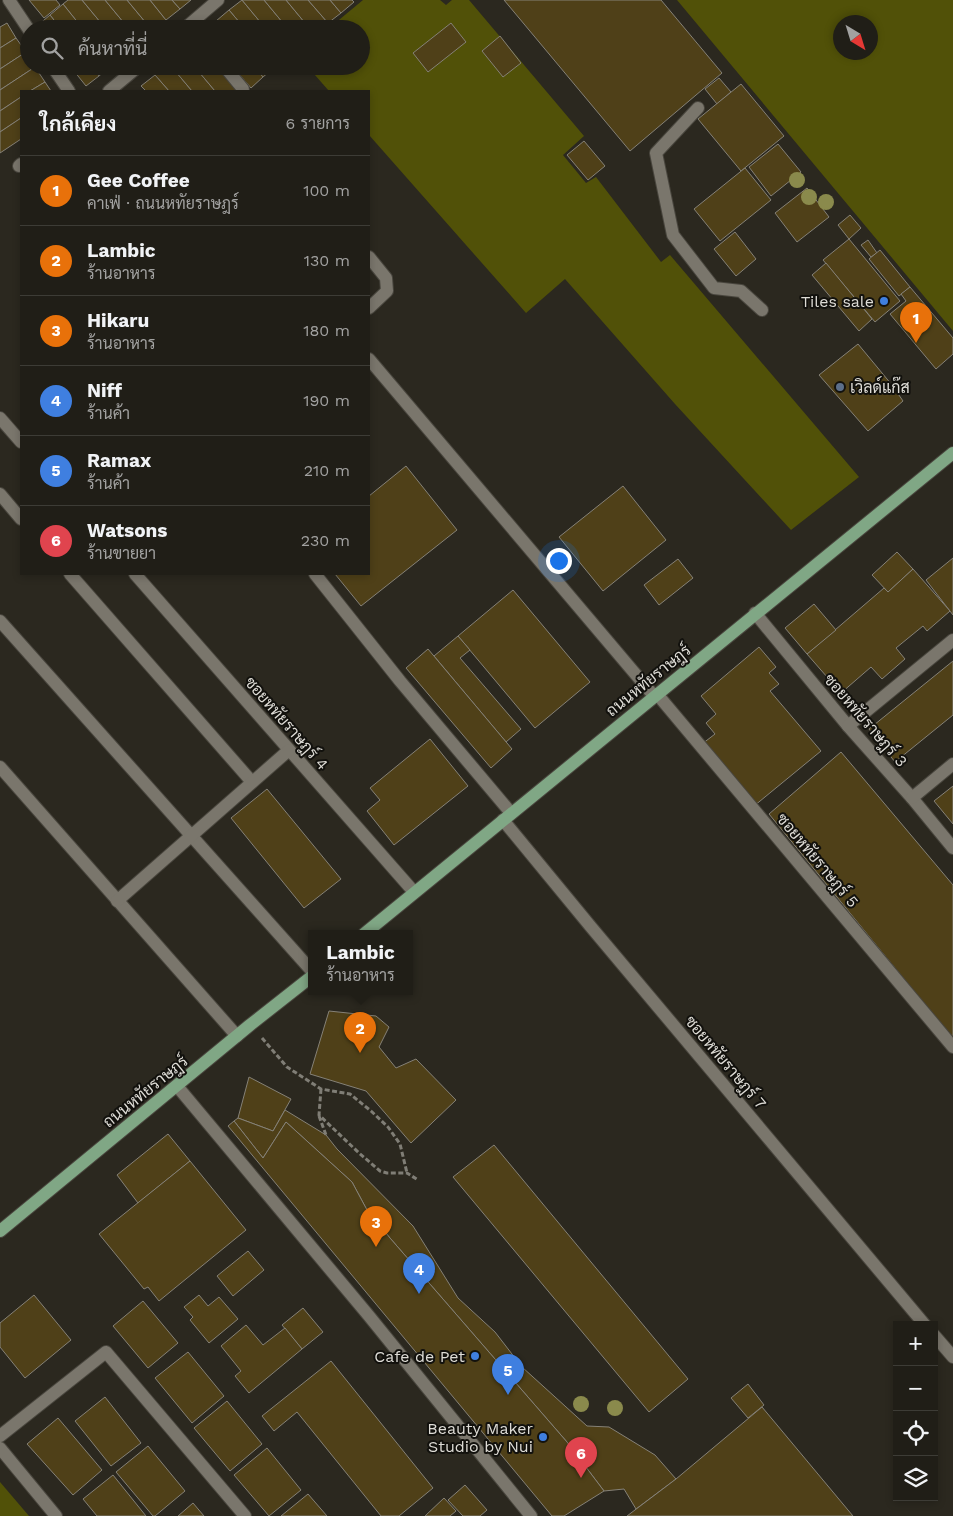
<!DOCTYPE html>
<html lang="th">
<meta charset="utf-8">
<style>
body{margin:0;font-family:"Work Sans",Sarabun,sans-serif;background:#282720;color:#f1f3f6}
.controls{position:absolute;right:15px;bottom:15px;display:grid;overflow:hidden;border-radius:0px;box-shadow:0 2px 8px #0003}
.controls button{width:45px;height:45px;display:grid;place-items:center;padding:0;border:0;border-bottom:1px solid #3d3c36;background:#201e17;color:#f1f3f6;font:25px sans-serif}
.compass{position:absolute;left:833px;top:15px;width:45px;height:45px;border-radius:50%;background:#201e17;box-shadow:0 2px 8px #0003;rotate:142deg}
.you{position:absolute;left:558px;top:560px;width:18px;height:18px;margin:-12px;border:4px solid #fff;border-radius:50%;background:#1a73e8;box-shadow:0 0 0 8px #1a73e833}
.badge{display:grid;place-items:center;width:32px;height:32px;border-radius:50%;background:#f389f1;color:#fff;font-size:16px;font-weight:700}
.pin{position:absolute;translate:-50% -41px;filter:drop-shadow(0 1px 2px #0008)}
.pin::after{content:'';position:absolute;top:26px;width:18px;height:15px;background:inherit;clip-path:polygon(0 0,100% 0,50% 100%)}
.popup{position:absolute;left:308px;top:930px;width:105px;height:65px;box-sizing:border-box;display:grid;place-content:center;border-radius:0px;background:#201e17;filter:drop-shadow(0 1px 4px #0005);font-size:16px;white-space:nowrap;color:#a2a2a1}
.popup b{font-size:19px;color:#f1f3f6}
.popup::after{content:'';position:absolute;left:50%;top:100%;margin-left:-10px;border:10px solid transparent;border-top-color:#201e17}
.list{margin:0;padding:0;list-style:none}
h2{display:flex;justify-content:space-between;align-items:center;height:65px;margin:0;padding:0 20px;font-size:21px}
h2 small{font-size:16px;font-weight:400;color:#a2a2a1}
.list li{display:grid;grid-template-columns:32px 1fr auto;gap:15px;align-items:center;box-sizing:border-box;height:70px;padding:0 20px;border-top:1px solid #3d3c36}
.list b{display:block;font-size:19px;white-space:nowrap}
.list p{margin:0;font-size:16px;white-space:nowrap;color:#a2a2a1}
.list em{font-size:16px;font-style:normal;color:#a2a2a1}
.icon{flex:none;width:28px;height:28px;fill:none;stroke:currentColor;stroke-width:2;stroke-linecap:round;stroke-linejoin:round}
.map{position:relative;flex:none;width:953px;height:1516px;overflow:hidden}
.search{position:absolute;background:#201e17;box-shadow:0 2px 8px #0003;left:20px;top:20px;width:350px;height:55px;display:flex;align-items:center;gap:12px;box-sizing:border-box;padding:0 18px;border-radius:28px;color:#a2a2a1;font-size:19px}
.panel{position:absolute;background:#201e17;box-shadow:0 2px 8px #0003;left:20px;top:90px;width:350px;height:485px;border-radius:0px}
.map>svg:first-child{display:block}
</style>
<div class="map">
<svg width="953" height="1516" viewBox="0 0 953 1516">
<rect width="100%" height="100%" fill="#2b281f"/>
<g fill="#515108" fill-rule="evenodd">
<path d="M363 0H440L446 5 452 0H469L584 136 563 155 586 183 596 177 661 262 670 255 859 477 791 530 675 404 565 279 526 313 369 135V91H329L307 66H361V29H328Z"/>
<path d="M677 0H953V331ZM840 22H870V52H840Z"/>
<path d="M0 1482 29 1516H0Z"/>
</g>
<g fill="#4f4018" stroke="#858177">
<path d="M29 0H56L60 5 44 18Z"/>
<path d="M68 0H82L106 29H83L63 4Z"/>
<path d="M82 0H105L129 29H106Z"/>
<path d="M105 0H127L151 29H129Z"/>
<path d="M127 0H150L166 20 156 29H151Z"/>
<path d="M150 0H172L180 9 166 20Z"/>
<path d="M172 0H191L180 9Z"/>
<path d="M242 0 266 29H245L229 10Z"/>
<path d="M242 0H264L288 29H266Z"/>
<path d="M264 0H286L310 29H288Z"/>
<path d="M286 0H308L328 23 321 29H310Z"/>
<path d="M308 0H330L341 13 328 23Z"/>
<path d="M330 0H352L354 2 341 13Z"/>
<path d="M504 0H661L722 73 630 151Z"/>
<path d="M63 4 83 29H61L50 15Z"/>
<path d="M229 10 245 29H223L216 21Z"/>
<path d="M50 15 61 29H39L37 26Z"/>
<path d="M7 23 16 38 0 48V27Z"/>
<path d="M451 23 466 42 428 72 413 53Z"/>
<path d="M500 36 521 63 503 77 482 51Z"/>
<path d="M16 38 26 52 0 69V48Z"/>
<path d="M26 52 29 57V66L35 67 0 90V69Z"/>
<path d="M70 66H92L99 76 86 86Z"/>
<path d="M92 66H111L99 76Z"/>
<path d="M165 66H171L192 91H169L155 75Z"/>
<path d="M171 66H194L215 91H192Z"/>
<path d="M194 66H217L237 91H215Z"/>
<path d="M232 66H254L263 77 251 88Z"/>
<path d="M254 66H276L263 77Z"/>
<path d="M35 67 45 82 30 91H21V97L0 111V90Z"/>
<path d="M155 75 169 91H146L141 86Z"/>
<path d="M719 78 731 92 717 104 705 89Z"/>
<path d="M45 82 51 91H30Z"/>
<path d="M741 84 784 136 741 171 698 119Z"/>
<path d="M21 97V118L0 132V111Z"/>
<path d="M21 118V139L0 153V132Z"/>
<path d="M584 141 605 166 588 180 567 155Z"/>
<path d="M778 144 801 172 771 196 749 167Z"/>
<path d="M745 168 771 200 720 241 694 209Z"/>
<path d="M807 188 829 217 797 242 775 213Z"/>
<path d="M850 215 861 228 849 239 838 225Z"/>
<path d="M735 232 756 259 736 276 714 249Z"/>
<path d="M849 239 900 301 875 322 823 260Z"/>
<path d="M868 240 877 253 871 257 861 245Z"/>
<path d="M880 250 910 287 899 296 869 259Z"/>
<path d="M826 263 872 319 859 331 812 275Z"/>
<path d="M910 287 953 338V354L936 369 890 314 906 301 901 294Z"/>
<path d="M858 344 892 385 903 401 868 431 819 375Z"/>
<path d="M406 466 457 530 361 606 335 574H369V496Z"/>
<path d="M623 486 666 540 603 591 559 537Z"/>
<path d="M897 552 913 569 888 592 872 575Z"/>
<path d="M953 558V615L926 580Z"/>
<path d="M678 559 693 578 659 605 644 585Z"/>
<path d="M913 569 950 611 927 631 923 626 896 648 905 659 882 679 871 667 841 693 807 654 884 588 888 592Z"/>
<path d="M513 590 590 682 535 728 458 636Z"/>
<path d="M814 604 836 630 807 654 785 628Z"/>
<path d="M458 636 470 650 460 658 521 729 506 742 434 656Z"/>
<path d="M759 647 776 667 769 673 779 684 770 691 821 751 754 806 702 744 715 734 706 723 716 714 701 696Z"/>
<path d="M428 649 512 749 491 768 406 668Z"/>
<path d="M953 661V715L895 762 869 729Z"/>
<path d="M430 739 468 786 394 845 367 811 380 800 370 788Z"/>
<path d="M841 752 953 885V1039L769 814Z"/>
<path d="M953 786V824L934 801Z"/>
<path d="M267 789 341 879 304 908 231 818Z"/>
<path d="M329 1011 376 1016 389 1027 379 1047 396 1068 416 1059 456 1100 411 1143 366 1091 310 1074Z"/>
<path d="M249 1077 291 1099 273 1131 238 1118Z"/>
<path d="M285 1110 326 1135 337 1149 413 1226 458 1298 495 1332 522 1367 587 1426 609 1427 655 1455 676 1479 636 1509 624 1489 604 1491 567 1442 390 1238 367 1210 352 1182 286 1122 263 1158 234 1121 238 1118 273 1131Z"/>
<path d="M234 1121 263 1158 286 1122 352 1182 367 1210 390 1238 567 1442 604 1491 564 1516H552L228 1126Z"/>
<path d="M168 1134 190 1161 138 1203 117 1175Z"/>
<path d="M494 1145 688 1379 649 1412 453 1177Z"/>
<path d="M190 1161 246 1230 159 1301 148 1287 144 1289 99 1234Z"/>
<path d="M248 1251 264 1270 233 1296 217 1276Z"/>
<path d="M34 1295 71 1340 25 1378 0 1347V1323Z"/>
<path d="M199 1295 208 1306 219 1297 238 1319 209 1343 190 1320 193 1317 184 1307Z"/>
<path d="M143 1301 178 1343 148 1368 113 1326Z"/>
<path d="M303 1308 323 1332 302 1349 282 1325Z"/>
<path d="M246 1325 263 1345 285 1328 302 1349 249 1393 235 1376 241 1371 221 1346Z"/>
<path d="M188 1352 224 1396 192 1423 155 1378Z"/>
<path d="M331 1361 433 1488 399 1516H381L297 1412 274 1431 262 1416Z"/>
<path d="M748 1384 764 1405 748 1418 731 1398Z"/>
<path d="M105 1397 141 1443 111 1466 75 1421Z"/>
<path d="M227 1401 262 1444 230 1471 194 1428Z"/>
<path d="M762 1407 853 1516H627L676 1479Z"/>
<path d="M58 1418 102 1470 73 1495 27 1444Z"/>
<path d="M148 1446 185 1491 155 1516H153L116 1472Z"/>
<path d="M267 1448 301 1490 269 1516 234 1475Z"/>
<path d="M113 1475 146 1516H97L83 1499Z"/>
<path d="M465 1485 487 1510 480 1516H463L448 1500Z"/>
<path d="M308 1494 327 1516H281Z"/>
<path d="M444 1498 456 1511 450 1516H425Z"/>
<path d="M193 1503 204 1516H178Z"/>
</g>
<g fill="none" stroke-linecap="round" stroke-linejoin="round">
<g stroke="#49463e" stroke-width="14">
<g id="minor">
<path d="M9 0 29 30"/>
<path d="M184 29 218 0"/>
<path d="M52 66 69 91"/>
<path d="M224 66 243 89"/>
<path d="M109 91 139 66"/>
<path d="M698 108 656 153 673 235 714 288 741 291 762 310"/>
<path d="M19 166 21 164"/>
<path d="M369 257 386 278 387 291 369 308"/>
<path d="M369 359 654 696"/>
<path d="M0 418 21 442"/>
<path d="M0 494 21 519"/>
<path d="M70 574 252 782"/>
<path d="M135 574 414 892"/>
<path d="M315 574 400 681 511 813"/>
<path d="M755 613 848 726 912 798 953 848"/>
<path d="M0 621 311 970"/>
<path d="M657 694 953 1047"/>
<path d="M848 726 953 640"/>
<path d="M0 767 237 1036"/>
<path d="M912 798 953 764"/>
<path d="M503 820 591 927 925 1325"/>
<path d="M117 901 289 750"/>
<path d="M177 1086 369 1316 531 1516"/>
<path d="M934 1335 953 1357"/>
<path d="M0 1436 106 1352 245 1516"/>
<path d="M0 1448 56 1516"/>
</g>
</g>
<g stroke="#49463e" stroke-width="14">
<g id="major">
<path d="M364 934 953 453"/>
<path d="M0 1231 250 1025 311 977"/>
</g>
</g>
<g stroke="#807e76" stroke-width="3" stroke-dasharray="5 2.5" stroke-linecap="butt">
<path d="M262 1038 287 1067 321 1089 350 1094 371 1111 388 1127 400 1144 407 1173"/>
<path d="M321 1089 319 1115 359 1153 380 1171 387 1173H407L418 1180"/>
<path d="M319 1116 326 1135"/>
</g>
<use href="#minor" stroke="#7a766c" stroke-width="12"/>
<use href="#major" stroke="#80a785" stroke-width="12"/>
</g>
<g fill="#8a8a4c">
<circle cx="797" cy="180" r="8"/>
<circle cx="809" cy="197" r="8"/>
<circle cx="826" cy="202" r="8"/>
<circle cx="581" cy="1404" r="8"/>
<circle cx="615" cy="1408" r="8"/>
</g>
<g fill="#3f7fe0" stroke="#12110d" stroke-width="2">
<circle cx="884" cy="301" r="5"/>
<circle cx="475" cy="1356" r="5"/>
<circle cx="543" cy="1437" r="5"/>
</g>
<circle fill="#5c6f8a" stroke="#12110d" stroke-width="2" cx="840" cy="387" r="5"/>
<g text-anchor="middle" stroke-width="4" stroke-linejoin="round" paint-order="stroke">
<g font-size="16" fill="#dedcd6" stroke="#12110d" text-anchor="end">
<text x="874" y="307">Tiles sale</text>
<text x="850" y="393" text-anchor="start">เวิลด์แก๊ส</text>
<text x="465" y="1362">Cafe de Pet</text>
<text x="533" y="1434">Beauty Maker<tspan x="533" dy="18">Studio by Nui</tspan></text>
</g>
<g font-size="16" fill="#dedcd6" stroke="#12110d">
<text transform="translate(648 680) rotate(-39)" y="6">ถนนหทัยราษฎร์</text>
<text transform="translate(866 720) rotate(49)" y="6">ซอยหทัยราษฎร์ 3</text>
<text transform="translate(287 723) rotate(49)" y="6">ซอยหทัยราษฎร์ 4</text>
<text transform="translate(818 860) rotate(50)" y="6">ซอยหทัยราษฎร์ 5</text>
<text transform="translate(726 1062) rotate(50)" y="6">ซอยหทัยราษฎร์ 7</text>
<text transform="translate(145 1091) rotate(-39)" y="6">ถนนหทัยราษฎร์</text>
</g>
</g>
</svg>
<div class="controls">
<button>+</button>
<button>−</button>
<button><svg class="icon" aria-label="locate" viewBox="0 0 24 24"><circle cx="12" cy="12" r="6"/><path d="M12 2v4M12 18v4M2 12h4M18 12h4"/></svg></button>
<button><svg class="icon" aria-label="layers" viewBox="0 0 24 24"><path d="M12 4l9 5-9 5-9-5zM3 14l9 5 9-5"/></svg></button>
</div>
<svg class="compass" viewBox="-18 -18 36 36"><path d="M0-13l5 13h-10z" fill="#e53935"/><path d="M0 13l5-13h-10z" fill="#a2a2a1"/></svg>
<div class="you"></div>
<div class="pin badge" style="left:916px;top:343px;background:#e8710a">1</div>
<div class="pin badge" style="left:360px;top:1053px;background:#e8710a">2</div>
<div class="popup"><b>Lambic</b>ร้านอาหาร</div>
<div class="pin badge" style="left:376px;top:1247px;background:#e8710a">3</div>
<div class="pin badge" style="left:419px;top:1294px;background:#3f7fe0">4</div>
<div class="pin badge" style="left:508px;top:1395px;background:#3f7fe0">5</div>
<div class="pin badge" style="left:581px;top:1478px;background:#e0444e">6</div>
<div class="search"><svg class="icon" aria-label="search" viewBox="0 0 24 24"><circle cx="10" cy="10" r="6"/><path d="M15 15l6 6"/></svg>ค้นหาที่นี่</div>
<section class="panel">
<h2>ใกล้เคียง<small>6 รายการ</small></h2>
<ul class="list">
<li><span class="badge" style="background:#e8710a">1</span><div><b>Gee Coffee</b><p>คาเฟ่ · ถนนหทัยราษฎร์</p></div><em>100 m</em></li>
<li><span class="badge" style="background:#e8710a">2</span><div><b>Lambic</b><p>ร้านอาหาร</p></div><em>130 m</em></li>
<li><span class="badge" style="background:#e8710a">3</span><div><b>Hikaru</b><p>ร้านอาหาร</p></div><em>180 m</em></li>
<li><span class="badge" style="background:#3f7fe0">4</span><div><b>Niff</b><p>ร้านค้า</p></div><em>190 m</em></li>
<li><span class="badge" style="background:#3f7fe0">5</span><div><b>Ramax</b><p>ร้านค้า</p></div><em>210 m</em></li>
<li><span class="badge" style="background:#e0444e">6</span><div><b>Watsons</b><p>ร้านขายยา</p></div><em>230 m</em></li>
</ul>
</section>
</div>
